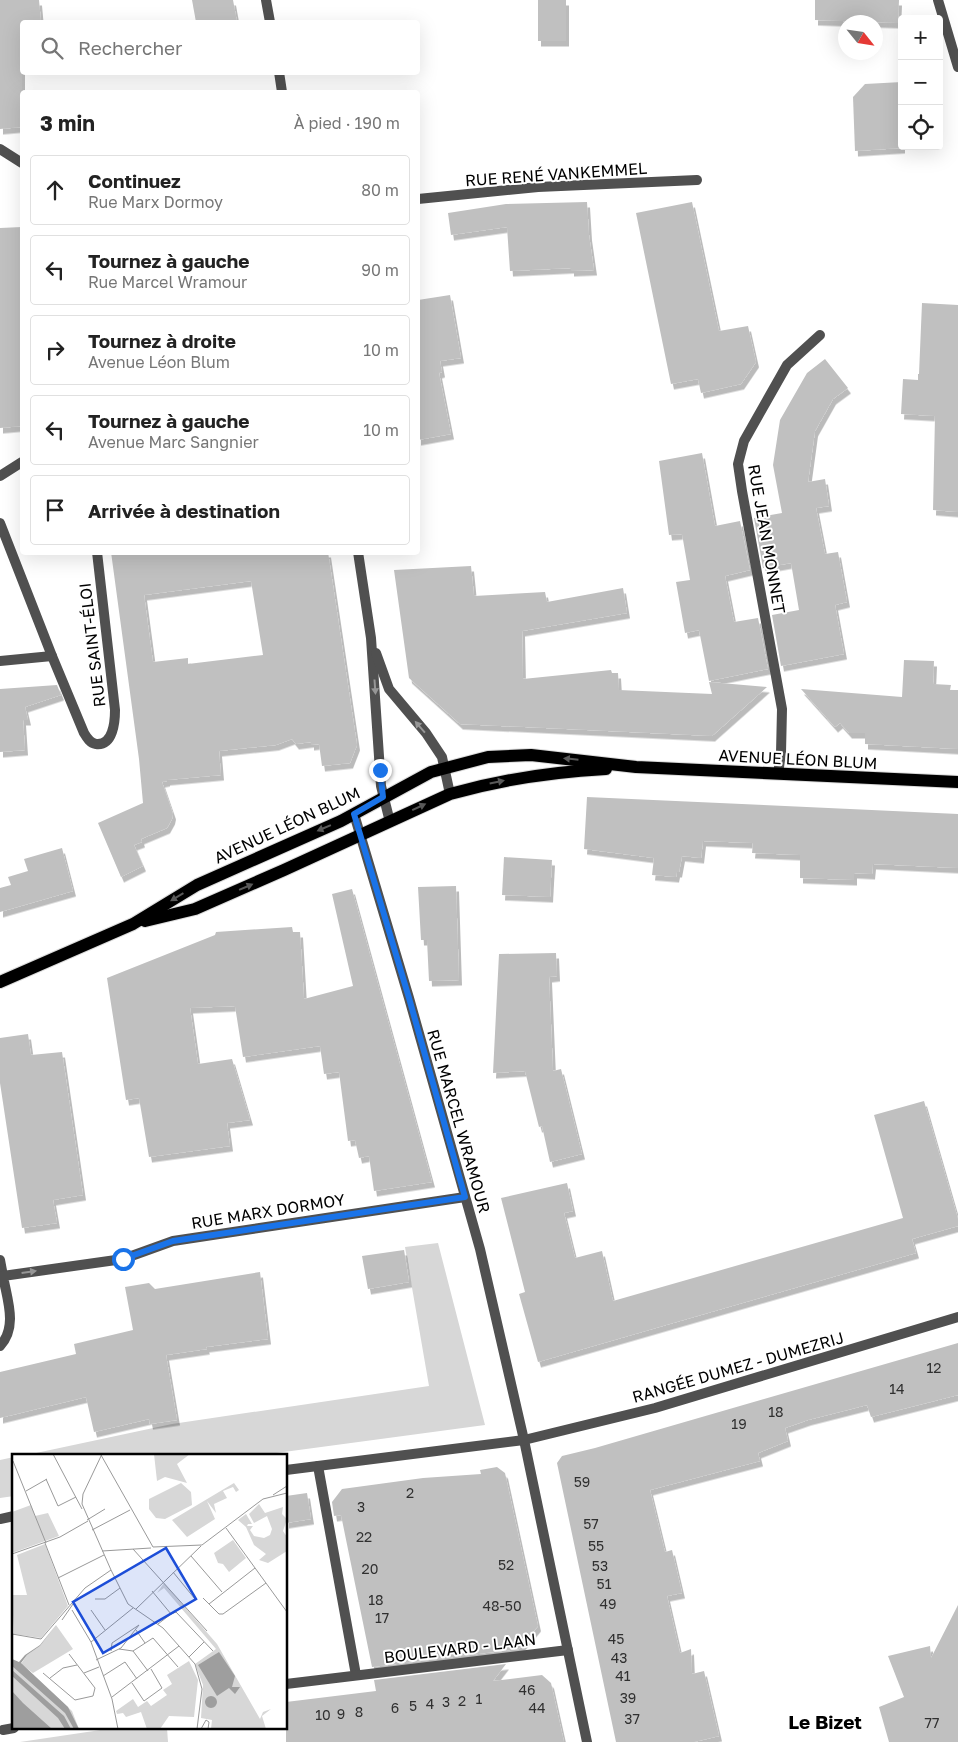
<!DOCTYPE html>
<html lang="fr">
<meta charset="utf-8">
<style>
body{margin:0;font-family:"Golos Text",sans-serif;background:#f6f6f6;color:#222}
.controls{position:absolute;right:15px;top:15px;display:grid;overflow:hidden;border-radius:5px;box-shadow:0 5px 20px #0002}
.controls button{width:45px;height:45px;display:grid;place-items:center;padding:0;border:0;border-bottom:1px solid #e0e0e0;background:#fff;color:#222;font:25px sans-serif}
.compass{position:absolute;left:838px;top:15px;width:45px;height:45px;border-radius:50%;background:#fff;box-shadow:0 5px 20px #0002;rotate:120deg}
.stop{position:absolute;width:15px;height:15px;margin:-11px;border:4px solid #1a73e8;border-radius:50%;background:#fff}
.stop.end{background:#1a73e8;border-color:#fff;box-shadow:0 1px 5px #0008}
.list{margin:0;padding:0;list-style:none}
h2{display:flex;justify-content:space-between;align-items:center;height:65px;margin:0;padding:0 20px;font-size:21px}
h2 small{font-size:16px;font-weight:400;color:#767676}
.list li{display:grid;grid-template-columns:32px 1fr auto;gap:15px;align-items:center;box-sizing:border-box;height:70px;margin:0 10px 10px;padding:0 10px;border:1px solid #e0e0e0;border-radius:5px}
.list b{display:block;font-size:19px;white-space:nowrap}
.list p{margin:0;font-size:16px;white-space:nowrap;color:#767676}
.list em{font-size:16px;font-style:normal;color:#767676}
.icon{flex:none;width:28px;height:28px;fill:none;stroke:currentColor;stroke-width:2;stroke-linecap:round;stroke-linejoin:round}
.map{position:relative;flex:none;width:958px;height:1742px;overflow:hidden}
.search{position:absolute;background:#fff;box-shadow:0 5px 20px #0002;left:20px;top:20px;width:400px;height:55px;display:flex;align-items:center;gap:12px;box-sizing:border-box;padding:0 18px;border-radius:5px;color:#767676;font-size:19px}
.panel{position:absolute;background:#fff;box-shadow:0 5px 20px #0002;left:20px;top:90px;width:400px;height:465px;border-radius:5px}
.map>svg:first-child{display:block}
</style>
<div class="map">
<svg width="958" height="1742" viewBox="0 0 958 1742">
<defs>
<filter id="shadow"><feDropShadow dx="3" dy="5.5" stdDeviation="0" flood-color="#0004"/></filter>
</defs>
<rect width="100%" height="100%" fill="#fff"/>
<g fill="#d7d7d7">
<path d="M438 1243 485 1425 254 1456H22L172 1424 429 1386 405 1247Z"/>
<path d="M14 1457V1496L0 1498V1460Z"/>
<path d="M114 1728H167L168 1742H20Z"/>
</g>
<g fill="#c0c0c0" fill-rule="evenodd" filter="url(#shadow)">
<path d="M0 0H39L41 22H22V127L0 129Z"/>
<path d="M192 0H233L237 22H196Z"/>
<rect x="538" y="0" width="28" height="41"/>
<path d="M815 0H899L898 23 815 20Z"/>
<path d="M902 82V148L855 151 853 97 865 84Z"/>
<path d="M587 202 589 235 594 270 571 271V268L510 271 507 227 451 235 448 213 506 204Z"/>
<path d="M692 202 719 331 748 326 756 362 741 384 701 393 698 379 671 384 636 213Z"/>
<path d="M22 227V426L0 428V228Z"/>
<path d="M450 295 461 358 440 361 442 372 439 373 451 434 418 440V300Z"/>
<path d="M922 303 958 305V512L933 510 935 416 901 414 903 379 918 380V374H919Z"/>
<path d="M825 359 848 388 833 399 815 431 808 482 825 479 829 506 816 508 825 554 838 552 847 602 835 605 844 654 781 666 772 615 799 610 791 563 763 568 754 518 782 513 773 465 780 420 807 373Z"/>
<path d="M702 453 715 526 740 521 750 570 725 576 734 622 758 618 768 669 709 681 699 630 685 633 676 582 690 580 682 534 669 535 659 461Z"/>
<path d="M111 552H328L357 745 350 763 322 766 319 744 311 745V742L296 744 292 739 276 745 219 751 221 775 167 780V781L162 782 173 814 172 819 167 828 141 839 142 842 134 845 143 866 121 877 98 823 143 803 139 759ZM251 581 263 655 188 664V658L153 662 144 595Z"/>
<path d="M471 566 474 596 545 592 547 602 623 588 627 613 522 631 523 679 611 670 612 673H618L619 690 712 694 709 682 767 687 712 736 460 724 409 678 394 570Z"/>
<path d="M904 660 934 661 933 684 951 685 950 690H958V749L865 744V733H849L840 723 835 727 801 689 902 697Z"/>
<path d="M57 685 61 695 25 707 28 720H23L25 750 0 752V689Z"/>
<path d="M587 797 958 814V868L873 864 872 874 854 873V880L800 878V855L752 853 753 843 703 841 701 858 682 856 679 872H677L676 877 652 875 654 858 584 849Z"/>
<path d="M62 848 73 891 0 912V888L11 885 8 877 28 871 24 859Z"/>
<path d="M504 857 552 860 550 897 502 895Z"/>
<path d="M456 886 459 980 429 981 427 940H421L418 887Z"/>
<path d="M352 889 432 1182 374 1191 369 1156 359 1158 355 1140 348 1141 339 1072 324 1074 320 1046 243 1057 235 1006 190 1008 198 1064 232 1059 250 1120 227 1123 230 1146 149 1157 139 1098 126 1100 107 978 215 935 216 932 292 927 293 932H300L304 999 353 986 332 894Z"/>
<path d="M556 953 557 976 549 977 553 1071 561 1069 582 1154 550 1162 542 1126 539 1127 525 1071 493 1073 499 954Z"/>
<path d="M28 1034 31 1055 62 1052 83 1195 53 1200 57 1223 22 1228 0 1083V1038Z"/>
<path d="M924 1101 958 1219V1226L912 1239 916 1253 538 1362 519 1294 525 1292 501 1198 567 1183 573 1211 564 1213 575 1258 602 1251 613 1301 903 1218 874 1115Z"/>
<path d="M404 1250 409 1282 368 1289 362 1256Z"/>
<path d="M260 1272 268 1339 206 1347 207 1349 166 1355 177 1420 150 1424 149 1419 94 1432 86 1397 0 1418V1372L76 1354 74 1344 133 1330 125 1287 149 1283 155 1289Z"/>
<path d="M958 1343V1395L871 1417 867 1405 808 1420 785 1428 788 1441 758 1453 760 1461 650 1490 665 1552 672 1550 682 1593 667 1596 680 1653 691 1649 692 1674 704 1671 719 1736 694 1742H616L557 1463 562 1456 595 1448Z"/>
<path d="M497 1467 505 1473 538 1626 519 1649 372 1667 341 1515 334 1516 332 1502 342 1489 423 1478 481 1474 480 1470Z"/>
<path d="M307 1493 311 1519 286 1523V1496Z"/>
<path d="M958 1605V1742H889L879 1707 904 1697 888 1656 930 1646 931 1658Z"/>
<path d="M506 1664 493 1681 542 1675 551 1683 564 1742H286V1702L376 1691 374 1680Z"/>
</g>
<g fill="none" stroke-linecap="round" stroke-linejoin="round">
<g stroke="#dbdbdb" stroke-width="14">
<g id="primary">
<path d="M145 921 195 909 284 870 450 794C503 779 551 772 606 769"/>
<path d="M0 982 133 924 197 885 341 821 431 772 488 757 531 755 636 767 958 782"/>
</g>
</g>
<g stroke="#505050" stroke-width="10">
<path d="M266 0 270 22"/>
<path d="M938 0 958 67"/>
<path d="M279 72 282 92"/>
<path d="M0 149 22 163"/>
<path d="M418 199 538 187 697 180"/>
<path d="M0 476 22 462"/>
<path d="M0 523 52 656 84 733C87 738 90 743 96 744 113 746 115 722 115 710L97 552"/>
<path d="M358 552 371 638 381 786 390 822"/>
<path d="M376 653 389 689 426 733 442 757 450 794"/>
<path d="M0 661 52 656"/>
<path d="M778 774 781 753 782 709 742 491 738 464 744 441 787 365 820 335"/>
<path d="M354 814 409 998 480 1249 524 1440 587 1742"/>
<path d="M0 1260 3 1276"/>
<path d="M0 1346C18 1327 7 1299 3 1276L123 1259 173 1241 465 1197"/>
<path d="M318 1466 356 1675"/>
<path d="M286 1470 524 1440 655 1408 958 1317"/>
<path d="M0 1519 14 1516"/>
<path d="M286 1684 568 1650"/>
<path d="M3 1730 14 1728"/>
</g>
<use href="#primary" stroke="#000" stroke-width="12"/>
</g>
<defs><path id="oneway-solid" d="M-6-.8H1V-3.2L6.5 0L1 3.2V.8H-6Z" transform="scale(1.25)"/></defs>
<g fill="#969696">
<use href="#oneway-solid" transform="translate(375 687) rotate(86)"/>
<use href="#oneway-solid" transform="translate(420 727) rotate(-131)"/>
<use href="#oneway-solid" transform="translate(29 1272) rotate(-8)"/>
</g>
<g fill="#595959">
<use href="#oneway-solid" transform="translate(571 759) rotate(-174)"/>
<use href="#oneway-solid" transform="translate(497 782) rotate(-12)"/>
<use href="#oneway-solid" transform="translate(419 807) rotate(-25)"/>
<use href="#oneway-solid" transform="translate(324 828) rotate(157)"/>
<use href="#oneway-solid" transform="translate(246 887) rotate(-23)"/>
<use href="#oneway-solid" transform="translate(177 897) rotate(149)"/>
</g>
<g fill="none" stroke-linecap="round" stroke-linejoin="round">
<path stroke="#1a73e8" stroke-width="6" d="M123 1259 173 1241 465 1197 409 998 354 814 383 797 380 770"/>
</g>
<g text-anchor="middle" stroke-width="4" stroke-linejoin="round" paint-order="stroke">
<g font-size="14" fill="#303030">
<text x="934" y="1373">12</text>
<text x="897" y="1394">14</text>
<text x="776" y="1417">18</text>
<text x="739" y="1429">19</text>
<text x="582" y="1487">59</text>
<text x="410" y="1498">2</text>
<text x="361" y="1512">3</text>
<text x="591" y="1529">57</text>
<text x="364" y="1542">22</text>
<text x="596" y="1551">55</text>
<text x="506" y="1570">52</text>
<text x="600" y="1571">53</text>
<text x="370" y="1574">20</text>
<text x="604" y="1589">51</text>
<text x="376" y="1605">18</text>
<text x="608" y="1609">49</text>
<text x="502" y="1611">48-50</text>
<text x="382" y="1623">17</text>
<text x="616" y="1644">45</text>
<text x="619" y="1663">43</text>
<text x="623" y="1681">41</text>
<text x="527" y="1695">46</text>
<text x="628" y="1703">39</text>
<text x="479" y="1704">1</text>
<text x="462" y="1706">2</text>
<text x="446" y="1707">3</text>
<text x="430" y="1709">4</text>
<text x="413" y="1711">5</text>
<text x="395" y="1713">6</text>
<text x="537" y="1713">44</text>
<text x="359" y="1717">8</text>
<text x="341" y="1719">9</text>
<text x="323" y="1720">10</text>
<text x="632" y="1724">37</text>
<text x="932" y="1728">77</text>
</g>
<g font-size="16" fill="#000" stroke="#fff">
<text transform="translate(556 174) rotate(-4)" y="6">RUE RENÉ VANKEMMEL</text>
<text transform="translate(767 539) rotate(80)" y="6">RUE JEAN MONNET</text>
<text transform="translate(92 645) rotate(-97)" y="6">RUE SAINT-ÉLOI</text>
<text transform="translate(798 759) rotate(3)" y="6">AVENUE LÉON BLUM</text>
<text transform="translate(287 825) rotate(-25)" y="6">AVENUE LÉON BLUM</text>
<text transform="translate(459 1121) rotate(74)" y="6">RUE MARCEL WRAMOUR</text>
<text transform="translate(268 1211) rotate(-9)" y="6">RUE MARX DORMOY</text>
<text transform="translate(738 1367) rotate(-16)" y="6">RANGÉE DUMEZ - DUMEZRIJ</text>
<text transform="translate(460 1648) rotate(-7)" y="6">BOULEVARD - LAAN</text>
</g>
<g font-size="19" font-weight="bold" fill="#000" stroke="#fff">
<text x="825" y="1729">Le Bizet</text>
</g>
</g>
<g transform="translate(12 1454)">
<rect width="275" height="275" fill="#fff"/>
<path d="M142 0H178L165 10 175 29 153 23 145 27ZM169 29 179 38 180 51 153 65 144 64 137 55V45ZM222 29 227 36 224 38 221 33 211 37 215 44 202 50 204 59 195 47 203 65 175 83 160 66ZM247 50 253 59 271 53 270 60 275 65 271 77 275 83V97L256 109 247 106 254 100 242 91 234 73 226 66 234 60 240 70H236L235 72H241L238 76 242 82 252 84 258 81 260 75 255 62 242 69 237 60ZM19 51 23 62 36 59 47 82 0 99V58ZM221 86 234 104 217 118 211 110 206 109 202 99ZM33 90 56 152 29 184 2 180 0 141H15L5 101ZM152 129 205 190 248 265 251 258 259 255 250 262 254 275H199L200 266 189 264 191 231 183 210 204 195 152 134 145 139ZM44 171 61 195 21 219 9 210 60 257 67 275H0V205L9 210 15 201 28 192ZM177 207 186 226 182 263 157 262 148 275H135L129 258 114 263 111 259 105 260 104 257 121 245 126 253 135 247 139 252 155 241 151 236 160 230 155 221Z" fill="#d7d7d7"/>
<path d="M44 171 28 192 15 201 9 209 56 253 67 275H62L53 259 0 212V205L7 208 13 201 28 191ZM207 198 223 222 220 233H228L223 240 217 234 205 242 186 211ZM0 216 52 262 59 275H53L46 264 0 222ZM0 237 11 249 40 275H0ZM193 248a6 6 0 1 1 12 0a6 6 0 1 1-12 0Z" fill="#9e9e9e"/>
<path fill="none" stroke="#999" stroke-width="1" d="M41 0 70 55M89 1 141 93M1 7 34 89M34 25 46 52 64 43M14 37 35 25M261 41 275 32M75 66 93 55M214 74 275 158M80 76 118 56M33 89 57 151M141 93 190 91 251 45 275 39M121 95 195 177M90 97 139 94M0 100 48 83 76 67M179 102 210 138M99 116 116 150 151 174 183 210 190 235 185 275M161 118 183 145M46 124 92 101M140 137 159 160 164 158 201 197M191 144 207 160H211L254 129M83 145H93L108 134M197 150 243 114M124 155 189 92M60 156 79 188 100 245 106 275M79 156 93 176M50 166 61 150M146 170 159 160M124 176 133 189M0 180 29 185 73 134 99 116 70 50 71 40 90 0M79 188 121 154M107 195 121 197 141 184 166 213M121 197 136 217M177 203 192 188M84 206 109 194 127 171 100 189 99 197M31 219 63 246 81 242 83 234 57 200M72 219 87 213M91 222 113 208 125 225M38 224 51 214 65 211M120 229 132 247 150 234 139 215M100 243 167 192M189 275 194 266 197 268 196 275"/>
<path fill="#1d4ed8" fill-opacity="0.15" stroke="#1d4ed8" stroke-width="2.5" d="M154 94 184 145 91 199 61 148Z"/>
<rect width="275" height="275" fill="none" stroke="#000" stroke-width="2.5"/>
</g>
</svg>
<div class="controls">
<button>+</button>
<button>−</button>
<button><svg class="icon" aria-label="locate" viewBox="0 0 24 24"><circle cx="12" cy="12" r="6"/><path d="M12 2v4M12 18v4M2 12h4M18 12h4"/></svg></button>
</div>
<svg class="compass" viewBox="-18 -18 36 36"><path d="M0-13l5 13h-10z" fill="#e53935"/><path d="M0 13l5-13h-10z" fill="#767676"/></svg>
<div class="stop" style="left:123px;top:1259px"></div>
<div class="stop end" style="left:380px;top:770px"></div>
<div class="search"><svg class="icon" aria-label="search" viewBox="0 0 24 24"><circle cx="10" cy="10" r="6"/><path d="M15 15l6 6"/></svg>Rechercher</div>
<section class="panel">
<h2>3 min<small>À pied · 190 m</small></h2>
<ul class="list">
<li><svg class="icon" aria-label="ahead" viewBox="0 0 24 24"><path d="M12 20V5M6 11l6-6 6 6"/></svg><div><b>Continuez</b><p>Rue Marx Dormoy</p></div><em>80 m</em></li>
<li><svg class="icon" aria-label="left" viewBox="0 0 24 24"><path d="M17 20v-9H6M10 6l-5 5 5 5"/></svg><div><b>Tournez à gauche</b><p>Rue Marcel Wramour</p></div><em>90 m</em></li>
<li><svg class="icon" aria-label="right" viewBox="0 0 24 24"><path d="M7 20v-9h11M14 6l5 5-5 5"/></svg><div><b>Tournez à droite</b><p>Avenue Léon Blum</p></div><em>10 m</em></li>
<li><svg class="icon" aria-label="left" viewBox="0 0 24 24"><path d="M17 20v-9H6M10 6l-5 5 5 5"/></svg><div><b>Tournez à gauche</b><p>Avenue Marc Sangnier</p></div><em>10 m</em></li>
<li><svg class="icon" aria-label="arrive" viewBox="0 0 24 24"><path d="M6 21V4h12l-3 4 3 4H6"/></svg><div><b>Arrivée à destination</b></div></li>
</ul>
</section>
</div>
